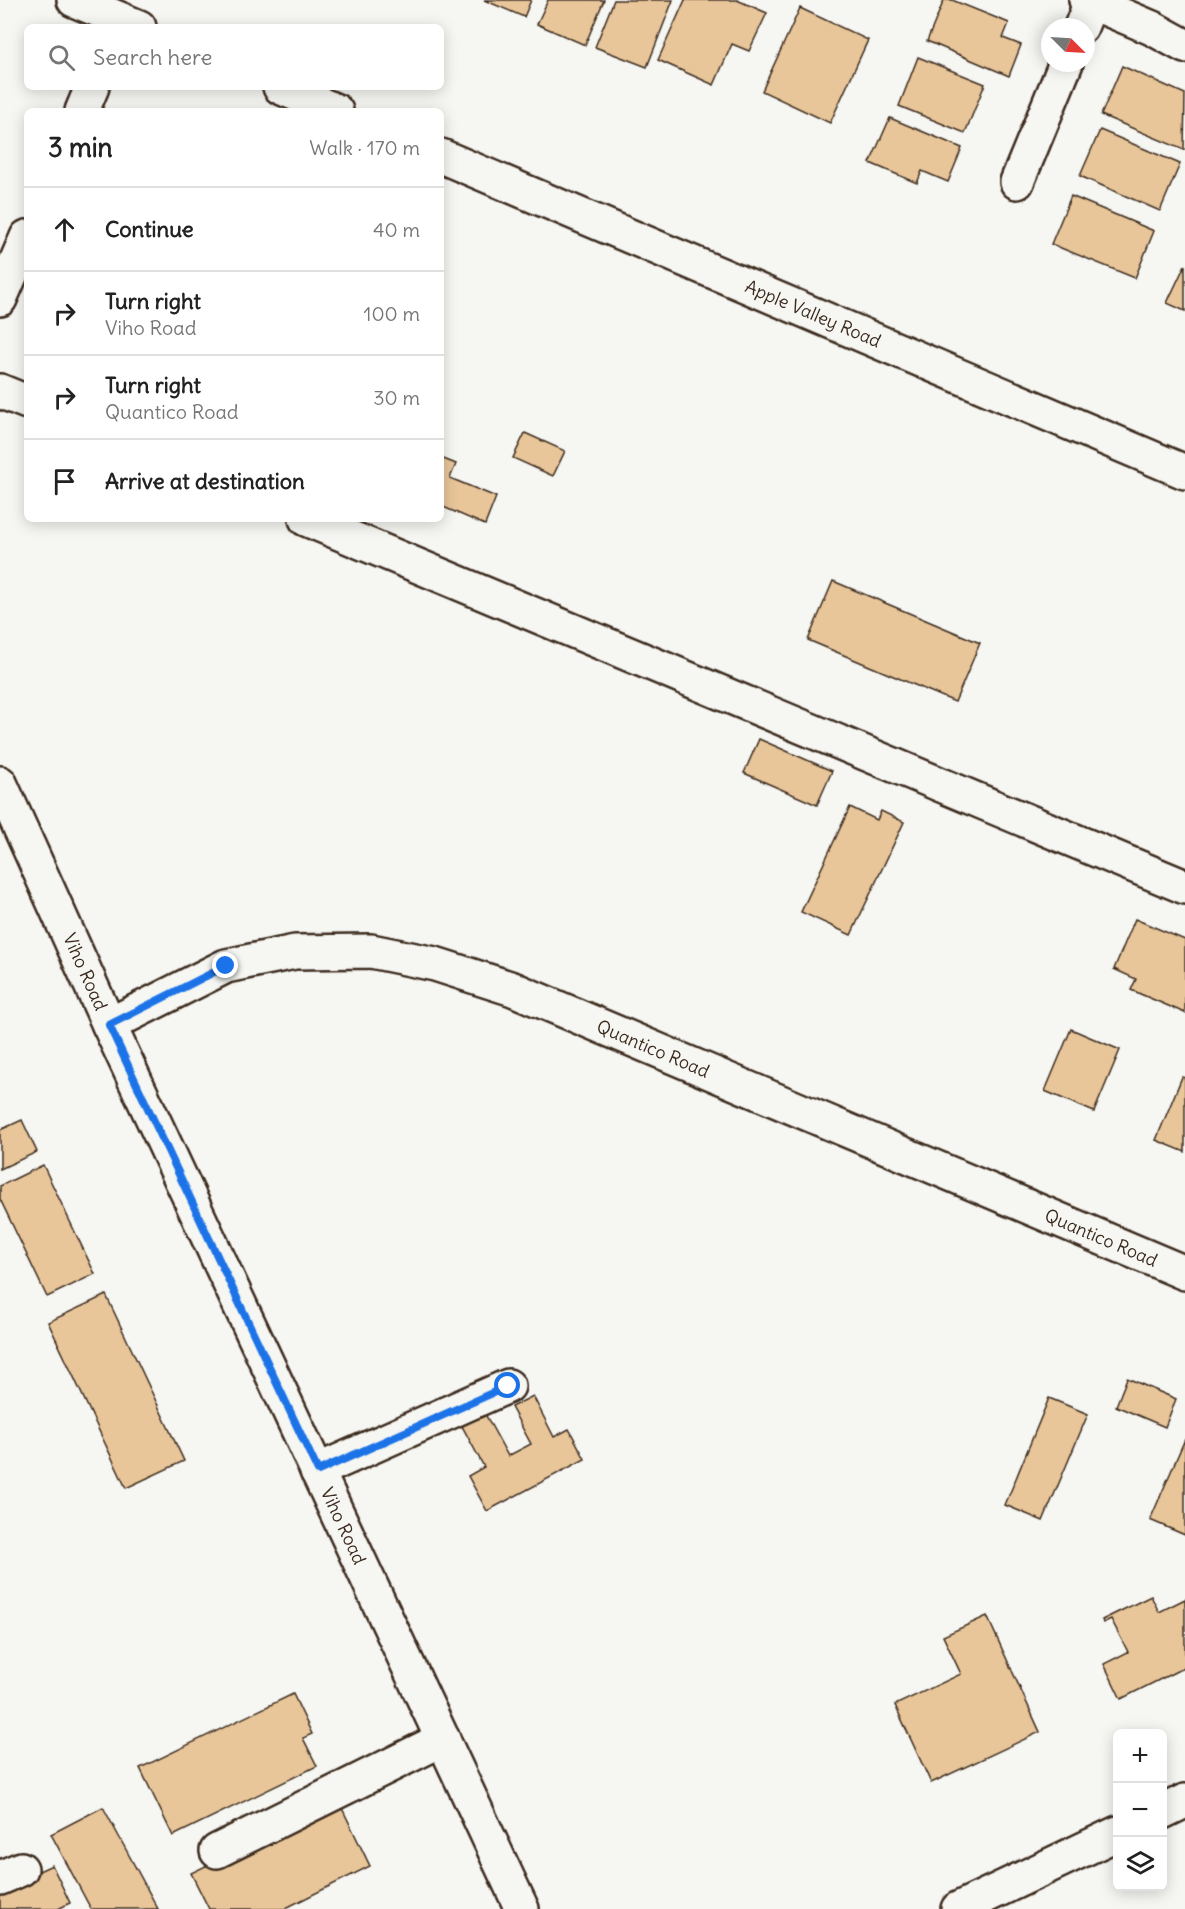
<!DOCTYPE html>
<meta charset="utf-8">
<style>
body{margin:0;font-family:Delius,sans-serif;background:#f2f2f2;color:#222}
.controls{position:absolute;right:18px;bottom:18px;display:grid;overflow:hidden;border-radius:9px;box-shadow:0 3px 15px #0003}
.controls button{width:54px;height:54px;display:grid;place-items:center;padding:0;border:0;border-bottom:2px solid #e0e0e0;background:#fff;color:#222;font:30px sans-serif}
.compass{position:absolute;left:1041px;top:18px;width:54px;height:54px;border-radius:50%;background:#fff;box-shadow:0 3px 15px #0003;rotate:114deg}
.stop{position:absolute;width:18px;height:18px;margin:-14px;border:4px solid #1a73e8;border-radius:50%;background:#fff}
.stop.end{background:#1a73e8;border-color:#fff;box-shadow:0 2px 6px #0008}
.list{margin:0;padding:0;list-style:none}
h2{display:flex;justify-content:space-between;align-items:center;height:78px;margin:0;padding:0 24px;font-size:26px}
h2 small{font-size:20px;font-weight:400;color:#767676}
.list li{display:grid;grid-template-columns:39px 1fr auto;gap:18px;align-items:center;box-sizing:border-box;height:84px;padding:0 24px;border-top:2px solid #e0e0e0}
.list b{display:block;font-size:22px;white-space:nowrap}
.list p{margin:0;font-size:20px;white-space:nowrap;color:#767676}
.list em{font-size:20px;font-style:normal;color:#767676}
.icon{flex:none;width:33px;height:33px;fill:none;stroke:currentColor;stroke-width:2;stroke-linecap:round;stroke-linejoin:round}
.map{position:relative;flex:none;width:1185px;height:1909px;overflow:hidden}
.search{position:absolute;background:#fff;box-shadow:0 3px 15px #0003;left:24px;top:24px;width:420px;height:66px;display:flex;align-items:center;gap:15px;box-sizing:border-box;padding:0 21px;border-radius:9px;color:#767676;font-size:22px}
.panel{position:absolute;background:#fff;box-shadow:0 3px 15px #0003;left:24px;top:108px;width:420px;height:414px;border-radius:9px}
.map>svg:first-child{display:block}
</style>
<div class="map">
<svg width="1185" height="1909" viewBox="0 0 1185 1909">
<rect width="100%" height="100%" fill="#f6f6f2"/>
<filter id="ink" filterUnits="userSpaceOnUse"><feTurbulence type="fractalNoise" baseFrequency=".0167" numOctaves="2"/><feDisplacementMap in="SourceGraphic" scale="12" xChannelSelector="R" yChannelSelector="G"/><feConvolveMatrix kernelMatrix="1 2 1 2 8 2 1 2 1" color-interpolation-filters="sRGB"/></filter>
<g filter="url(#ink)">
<g fill="#e8c69a" stroke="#3b2a1e" stroke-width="1.5">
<path d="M484 0H531L524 17Z"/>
<path d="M548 0H604L585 45 537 24Z"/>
<path d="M614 0H673L647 67 595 47Z"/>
<path d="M685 0H737L767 13 749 51 732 44 714 85 658 60Z"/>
<path d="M944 0H952L1009 23 1003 38 1021 45 1009 76 927 41Z"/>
<path d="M800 8 868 40 830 123 762 91Z"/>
<path d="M918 57 985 84 965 133 899 106Z"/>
<path d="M1122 66 1185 94 1184 150 1101 115Z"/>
<path d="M890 118 962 148 948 182 922 171 917 183 870 163Z"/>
<path d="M1100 130 1180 164 1160 211 1080 176Z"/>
<path d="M1071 196 1154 231 1135 278 1051 244Z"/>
<path d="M1185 265V311L1167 303Z"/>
<path d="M525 433 565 451 553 476 513 458Z"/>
<path d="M441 458 456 464 450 478 496 497 485 525 441 506Z"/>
<path d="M833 581 980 643 955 702 808 640Z"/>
<path d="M759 739 832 771 817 805 744 773Z"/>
<path d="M850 807 877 820 881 811 904 822 851 935 801 912Z"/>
<path d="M1135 919 1185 940V1013L1131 990 1136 979 1114 969Z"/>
<path d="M1071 1029 1120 1050 1094 1112 1045 1091Z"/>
<path d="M1182 1077 1185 1078V1152L1156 1140Z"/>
<path d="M22 1120 37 1152 0 1169V1130Z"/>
<path d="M43 1165 95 1274 47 1297 0 1199V1186Z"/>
<path d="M106 1295 184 1461 126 1488 48 1322Z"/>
<path d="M1127 1378 1176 1399 1165 1427 1116 1406Z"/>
<path d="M533 1396 554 1437 569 1429 585 1459 487 1511 468 1476 484 1467 462 1426 485 1414 508 1456 531 1444 511 1407Z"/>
<path d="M1049 1398 1088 1414 1043 1521 1005 1505Z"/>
<path d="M1185 1439V1535L1150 1520Z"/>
<path d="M1151 1596 1159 1612 1185 1599V1667L1121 1699 1104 1664 1128 1652 1111 1619 1103 1623 1102 1620Z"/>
<path d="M987 1616 1040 1732 931 1783 895 1705 961 1674 943 1636Z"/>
<path d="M293 1694 312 1734 303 1738 317 1766 173 1836 140 1768Z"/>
<path d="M339 1802 370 1866 284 1909H209L191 1873Z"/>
<path d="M103 1807 158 1909H91L51 1834Z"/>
<path d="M52 1865 70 1903 58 1909H0V1889Z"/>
</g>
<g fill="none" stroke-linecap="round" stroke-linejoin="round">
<g stroke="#3b2a1e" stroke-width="38">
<g id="minor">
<path d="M74 0 139 27"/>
<path d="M1086 0 1152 28 1185 46"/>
<path d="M1081 27 1091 2"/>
<path d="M280 87 336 111"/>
<path d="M82 111 92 87"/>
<path d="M441 156 1185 472"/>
<path d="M1017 182 1066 63"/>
<path d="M0 299 27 237"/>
<path d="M0 391 27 402"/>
<path d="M306 519 1185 887"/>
<path d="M0 783 109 1025 522 1909"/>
<path d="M109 1025 226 966 295 952 371 951 435 964 513 989 1185 1273"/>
<path d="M317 1471 508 1386"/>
<path d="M1162 1812 1185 1801"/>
<path d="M217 1851 443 1739"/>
<path d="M0 1878 21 1869"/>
<path d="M958 1909 1118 1833"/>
</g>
</g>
<use href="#minor" stroke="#f6f6f2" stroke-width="33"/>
</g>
</g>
<g fill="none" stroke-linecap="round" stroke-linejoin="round" filter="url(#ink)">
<path stroke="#1a73e8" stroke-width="8" d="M226 966 109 1025 318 1471 508 1386"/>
</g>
<g text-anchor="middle" stroke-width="6" stroke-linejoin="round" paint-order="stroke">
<g font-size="18" fill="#3b2a1e" stroke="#f6f6f2">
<text transform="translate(813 314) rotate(23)" y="6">Apple Valley Road</text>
<text transform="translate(85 972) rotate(66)" y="6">Viho Road</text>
<text transform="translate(653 1049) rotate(23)" y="6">Quantico Road</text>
<text transform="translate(1101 1238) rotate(23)" y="6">Quantico Road</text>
<text transform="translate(343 1526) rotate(65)" y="6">Viho Road</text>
</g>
</g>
</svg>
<div class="controls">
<button>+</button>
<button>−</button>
<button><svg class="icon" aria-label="layers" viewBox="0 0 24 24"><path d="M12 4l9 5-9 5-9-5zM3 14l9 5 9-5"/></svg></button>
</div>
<svg class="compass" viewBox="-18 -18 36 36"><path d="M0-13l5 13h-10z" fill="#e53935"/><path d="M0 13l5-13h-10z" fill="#767676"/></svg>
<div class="stop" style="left:508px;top:1386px"></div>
<div class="stop end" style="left:226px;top:966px"></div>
<div class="search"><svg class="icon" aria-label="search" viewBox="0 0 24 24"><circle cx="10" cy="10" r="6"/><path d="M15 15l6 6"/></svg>Search here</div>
<section class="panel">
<h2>3 min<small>Walk · 170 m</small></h2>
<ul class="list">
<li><svg class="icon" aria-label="ahead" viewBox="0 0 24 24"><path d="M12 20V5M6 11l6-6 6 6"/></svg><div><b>Continue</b></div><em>40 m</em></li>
<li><svg class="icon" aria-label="right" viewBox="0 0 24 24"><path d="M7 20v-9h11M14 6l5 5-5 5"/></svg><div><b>Turn right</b><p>Viho Road</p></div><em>100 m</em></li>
<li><svg class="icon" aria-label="right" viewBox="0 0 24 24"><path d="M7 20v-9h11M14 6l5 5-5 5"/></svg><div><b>Turn right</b><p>Quantico Road</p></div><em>30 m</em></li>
<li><svg class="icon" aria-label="arrive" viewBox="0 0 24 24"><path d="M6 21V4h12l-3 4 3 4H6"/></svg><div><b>Arrive at destination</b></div></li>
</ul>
</section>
</div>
